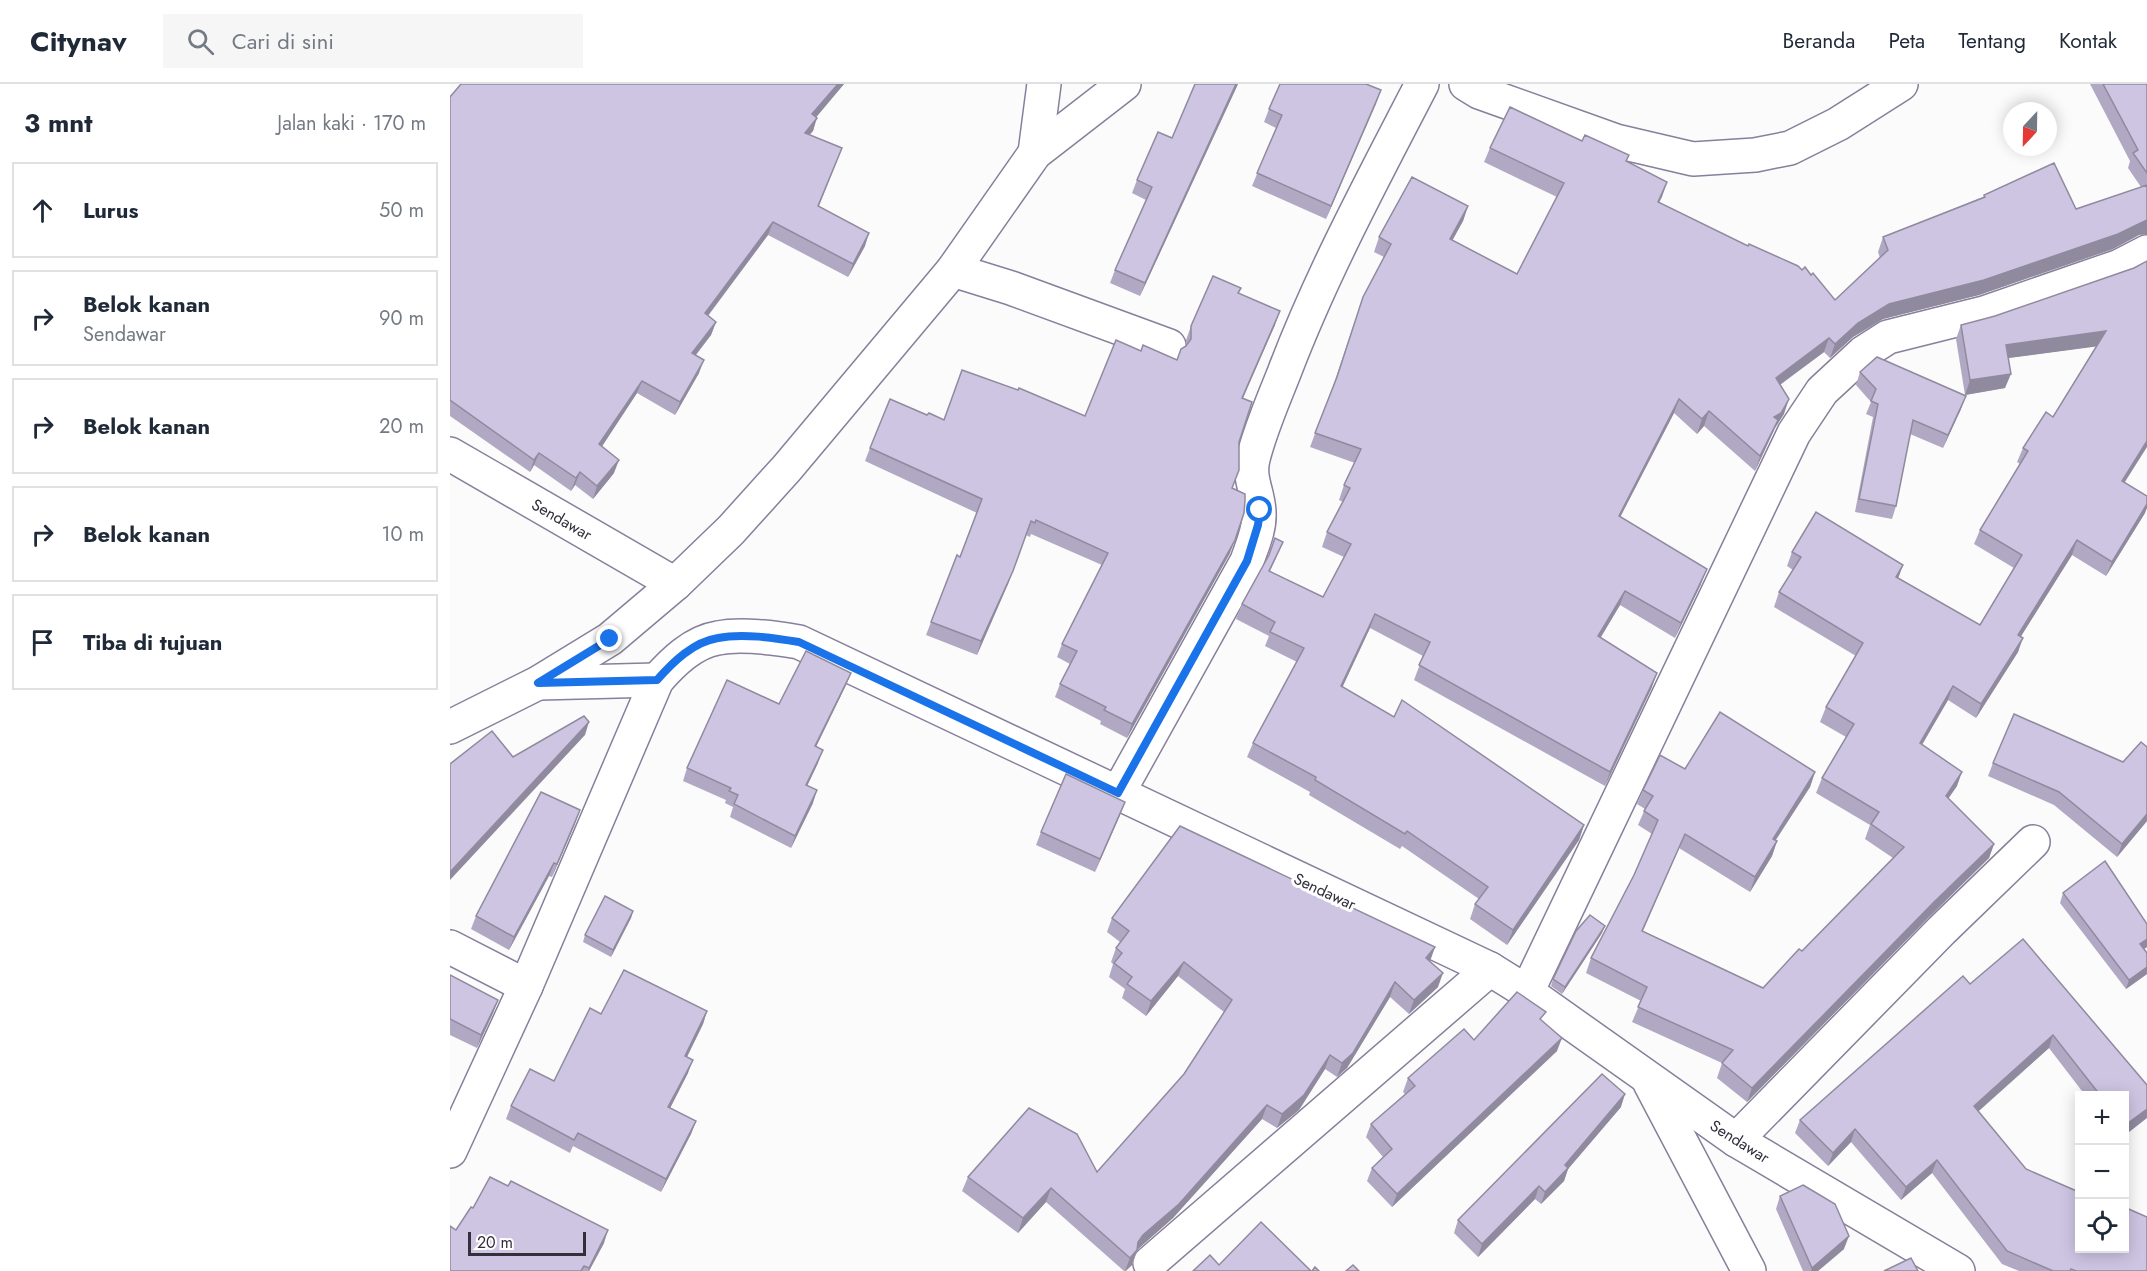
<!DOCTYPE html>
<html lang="id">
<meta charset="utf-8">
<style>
body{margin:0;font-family:Jost,sans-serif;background:#f6f6f7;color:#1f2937}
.controls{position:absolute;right:18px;bottom:18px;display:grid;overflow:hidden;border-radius:0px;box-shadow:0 3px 15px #0003}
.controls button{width:54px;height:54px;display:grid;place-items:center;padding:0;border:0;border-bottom:2px solid #e0e1e3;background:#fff;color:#1f2937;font:30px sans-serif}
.compass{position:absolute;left:1553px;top:18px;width:54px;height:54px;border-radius:50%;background:#fff;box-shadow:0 3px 15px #0003;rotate:202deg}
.scale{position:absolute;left:18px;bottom:15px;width:118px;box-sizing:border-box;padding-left:6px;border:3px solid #332f3b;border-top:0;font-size:16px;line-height:21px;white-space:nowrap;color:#332f3b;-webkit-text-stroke:4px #fff;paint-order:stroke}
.stop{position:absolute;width:18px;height:18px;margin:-14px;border:4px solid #1a73e8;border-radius:50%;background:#fff}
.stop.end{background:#1a73e8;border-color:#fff;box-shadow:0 2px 6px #0008}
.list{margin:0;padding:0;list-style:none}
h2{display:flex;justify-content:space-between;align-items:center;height:78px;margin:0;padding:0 24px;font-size:26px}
h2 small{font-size:20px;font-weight:400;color:#747a83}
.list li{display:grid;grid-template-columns:39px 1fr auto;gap:18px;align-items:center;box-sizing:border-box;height:96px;margin:0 12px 12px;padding:0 12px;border:2px solid #e0e1e3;border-radius:0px}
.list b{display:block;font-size:22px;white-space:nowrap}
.list p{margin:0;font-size:20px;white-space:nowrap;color:#747a83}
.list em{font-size:20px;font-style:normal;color:#747a83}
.icon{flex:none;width:33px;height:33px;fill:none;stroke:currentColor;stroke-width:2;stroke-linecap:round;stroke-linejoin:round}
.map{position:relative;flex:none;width:1697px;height:1187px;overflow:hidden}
header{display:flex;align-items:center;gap:36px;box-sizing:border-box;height:84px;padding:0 30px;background:#fff;border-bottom:2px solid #e0e1e3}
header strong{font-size:28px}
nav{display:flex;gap:33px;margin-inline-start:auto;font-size:21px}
.search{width:420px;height:54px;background:#f6f6f7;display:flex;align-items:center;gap:15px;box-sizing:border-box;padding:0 21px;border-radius:0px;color:#747a83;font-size:22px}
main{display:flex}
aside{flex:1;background:#fff}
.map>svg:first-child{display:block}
</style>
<header>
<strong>Citynav</strong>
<div class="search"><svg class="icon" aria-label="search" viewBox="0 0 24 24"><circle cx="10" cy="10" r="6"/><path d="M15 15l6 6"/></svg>Cari di sini</div>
<nav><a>Beranda</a><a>Peta</a><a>Tentang</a><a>Kontak</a></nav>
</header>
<main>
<aside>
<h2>3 mnt<small>Jalan kaki · 170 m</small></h2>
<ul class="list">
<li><svg class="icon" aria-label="ahead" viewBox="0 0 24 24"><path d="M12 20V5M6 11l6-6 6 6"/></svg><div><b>Lurus</b></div><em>50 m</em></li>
<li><svg class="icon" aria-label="right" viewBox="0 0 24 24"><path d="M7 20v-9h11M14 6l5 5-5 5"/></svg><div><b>Belok kanan</b><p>Sendawar</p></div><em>90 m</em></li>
<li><svg class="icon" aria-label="right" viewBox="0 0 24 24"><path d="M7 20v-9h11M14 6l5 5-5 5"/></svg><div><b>Belok kanan</b></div><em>20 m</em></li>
<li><svg class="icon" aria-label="right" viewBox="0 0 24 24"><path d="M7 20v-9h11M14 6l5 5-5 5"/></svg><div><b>Belok kanan</b></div><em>10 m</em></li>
<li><svg class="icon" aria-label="arrive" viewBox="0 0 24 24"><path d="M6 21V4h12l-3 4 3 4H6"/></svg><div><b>Tiba di tujuan</b></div></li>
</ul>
</aside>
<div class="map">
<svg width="1697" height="1187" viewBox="0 0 1697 1187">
<rect width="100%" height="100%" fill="#fbfbfb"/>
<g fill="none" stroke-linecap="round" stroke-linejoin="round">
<g stroke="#877f9b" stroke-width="36">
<g id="minor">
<path d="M585 69 594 0"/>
<path d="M503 186 561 204 719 262"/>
<path d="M0 370 225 500"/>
<path d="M89 599 207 596"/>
<path d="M0 643 88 599 160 555 225 500 281 446 337 384 503 186 585 69 674 0"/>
<path d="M668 709 797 477C802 462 810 445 809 429 809 410 798 395 803 375 810 346 823 317 834 289 872 189 923 95 972 0"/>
<path d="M0 863 76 902"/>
<path d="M1077 908 1344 349 1372 307 1413 269 1438 253 1534 229 1670 182 1697 168"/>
<path d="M1200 999 1299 1187"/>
<path d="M1286 1056 1492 846 1583 758"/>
<path d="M0 1067 76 902 207 596C223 578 243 558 268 554 292 549 325 554 349 558L1040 885 1077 908 1286 1056 1508 1187"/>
<path d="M700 1179 1040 885"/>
</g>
</g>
<g stroke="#877f9b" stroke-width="36">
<path id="major" d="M1016 0 1029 8 1166 57 1243 75 1305 71 1340 64 1388 40 1451 0"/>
</g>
<use href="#minor" stroke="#fff" stroke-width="33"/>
<use href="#major" stroke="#fff" stroke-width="33"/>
</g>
<g fill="#b1a9c3">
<path d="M11 0H394L366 33 363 47 359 51 387 77 369 122 415 162 398 193 318 151 258 232 266 238 261 251 246 271 249 289 225 331 187 309 152 362 164 389 143 415 125 401 121 407 84 381 80 388 0 332V13Z"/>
<path d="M788 0 690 212 660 199 665 186 696 116 682 109 687 96 722 54Z"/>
<path d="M1640 0H1697V150L1689 151 1663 165 1529 211 1433 235 1403 253 1380 274 1374 268 1330 301 1334 330 1325 344 1305 387 1254 342 1247 350 1224 329 1170 433 1251 500 1225 554 1170 521 1151 553 1202 603 1155 702 964 596 973 572 920 544 892 603 1134 741 1129 756 1057 861 1020 835 1025 820 1029 815 952 762 950 765 859 711 860 708 797 673 803 659 847 578 815 562 819 552 786 535 792 520 827 472 820 487 873 513 894 473 872 463 877 448 893 418 889 416 894 401 905 379 860 363 883 302 913 213 934 173 924 168 929 153 1018 122 1013 137 1002 156 1067 190 1107 113 1034 78 1040 64 1132 57 1177 78 1217 98 1209 118 1298 162 1361 191 1385 216 1430 174 1428 168 1433 153 1533 113 1534 111 1626 125 1691 103 1678 84 1680 77Z"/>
<path d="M931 6 876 135 802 102 826 44 814 38 819 25Z"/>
<path d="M1684 184 1674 399 1695 429 1656 492 1622 471 1571 552 1568 568 1526 634 1498 616 1472 660 1507 702 1498 715 1544 760 1539 774 1479 833 1297 1018 1267 994 1272 979 1182 938 1191 917 1136 889 1141 874 1184 791 1202 750 1188 741 1195 725 1187 720 1193 706 1235 685 1365 688 1360 703 1326 756 1327 757 1322 772 1300 808 1229 764 1193 847 1313 904 1352 867 1443 774 1415 755 1420 741 1366 709 1372 694 1396 653 1370 638 1376 623 1406 572 1324 523 1329 508 1343 486 1337 482 1342 468 1449 494 1530 541 1564 484 1524 460 1530 446 1570 380 1567 378 1573 364 1603 333 1646 262 1558 274 1555 304 1515 311 1506 255 1511 241 1545 232Z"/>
<path d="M789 209 825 241 792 314 789 358 782 404 780 469 677 654 650 640 651 637 605 613 610 600 620 580 607 573 612 560 652 481 581 450 580 453 576 451 558 500 527 571 476 551 481 538 510 473 527 429 415 377 420 364 477 331 494 336 635 332 691 267 727 276 736 263V256L741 242Z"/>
<path d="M1410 288 1511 325 1493 364 1460 350 1446 422 1442 435 1405 428 1423 333 1416 330 1421 318 1406 301Z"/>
<path d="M401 589 396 601 366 663 368 679 357 701 363 719 341 764 280 733 283 723 275 719 276 716 233 697 237 684 329 620Z"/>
<path d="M1697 663V737L1667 773 1604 721 1538 692 1543 679 1673 678Z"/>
<path d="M670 731 645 788 586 761 591 748Z"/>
<path d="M125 740 102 793 99 792 59 866 21 845 26 832Z"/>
<path d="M1613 809 1697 863 1694 865 1697 869V890L1676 905 1610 819Z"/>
<path d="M183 827 181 834 161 873 133 858 135 851Z"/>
<path d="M662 834 985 863 980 877 988 903 959 930 940 913 897 984 887 993 875 985 849 1026 827 1044 812 1035 723 1134 688 1165 682 1181 676 1187H674L596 1118 568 1149 512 1107 518 1093 647 1088 734 990 774 928 728 892 696 932 672 914 675 905 659 893 663 880 661 878 666 864 670 858 657 848Z"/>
<path d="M1152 849 1112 910 1101 902 1103 895Z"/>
<path d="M1573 855 1674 1011H1635L1599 964 1528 1027 1629 1164 1697 1187H1569L1552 1180 1482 1089 1451 1116 1401 1058 1378 1082 1345 1049 1350 1036 1520 900Z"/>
<path d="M0 891 48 916 43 929 27 964 0 951Z"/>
<path d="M257 927 253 940 237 973 238 989 220 1024 246 1037 241 1050 211 1108 123 1062 120 1069 56 1035 61 1022 104 997 151 930Z"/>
<path d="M1093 937 1107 967 942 1123 917 1097 922 1084 933 1073 916 1053 921 1040 955 1010 953 1008 958 994 1024 956Z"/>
<path d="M1171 1023 1118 1085 1114 1097 1091 1120 1085 1115 1028 1173 1004 1149 1008 1136Z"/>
<path d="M1330 1112 1394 1165 1368 1187H1353L1326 1125Z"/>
<path d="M6 1146 154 1159 139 1187H0Z"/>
</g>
<g fill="#908a9f">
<path d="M388 0H394L358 43 362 30Z"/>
<path d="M786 0H788L690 212 695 199Z"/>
<path d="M931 6 926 20 876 135 881 122Z"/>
<path d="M367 34 363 47 350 62 355 49Z"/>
<path d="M1217 98 1212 113 1202 132 1208 118Z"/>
<path d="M1018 122 1013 137 995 170 1000 155Z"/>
<path d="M1697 136V150L1689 151 1663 165 1529 211 1433 235 1403 253 1380 274 1385 260 1408 239 1439 220Z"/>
<path d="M323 138 318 151 250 242 255 229Z"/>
<path d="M419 149 415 162 398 193 403 180Z"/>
<path d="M830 227 825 241 787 328 792 314Z"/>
<path d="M266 238 261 251 237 282 242 269Z"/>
<path d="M1656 247 1650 262 1551 275 1556 261Z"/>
<path d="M1379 254 1374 268 1320 308 1326 294Z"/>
<path d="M254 276 249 289 225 331 230 318Z"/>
<path d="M1561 290 1555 304 1515 311 1520 296Z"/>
<path d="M192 297 187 309 145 373 149 360Z"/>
<path d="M1516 312 1511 325 1493 364 1498 351Z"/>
<path d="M1229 315 1224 329 1163 447 1169 432Z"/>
<path d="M1339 315 1334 330 1325 344 1305 387 1324 333Z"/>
<path d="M1259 327 1254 342 1247 350 1252 335Z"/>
<path d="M1697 357V363L1666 412 1672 397Z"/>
<path d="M89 369 84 381 80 388 84 376Z"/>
<path d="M169 376 164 389 143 415 147 402Z"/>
<path d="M130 388 125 401 121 407 126 394Z"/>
<path d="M1697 420V424L1695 429 1656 492 1662 478Z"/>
<path d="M581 437 558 500 527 571 531 557Z"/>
<path d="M785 456 780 469 677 654 682 640Z"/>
<path d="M1627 456 1622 471 1563 565 1568 551Z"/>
<path d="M1453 481 1448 495 1446 493Z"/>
<path d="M1257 485 1251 500 1225 554 1231 539Z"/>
<path d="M1175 507 1170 521 1143 566 1148 552Z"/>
<path d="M925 530 920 544 886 617 891 602Z"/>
<path d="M1573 554 1568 568 1526 634 1531 620Z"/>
<path d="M401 589 396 601 360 675 365 662Z"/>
<path d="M1207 589 1202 603 1155 702 1160 688Z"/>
<path d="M1503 602 1498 616 1465 673 1470 659Z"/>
<path d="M139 638 135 651 0 796V788Z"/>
<path d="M373 666 368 679 352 713 356 701Z"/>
<path d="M1365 688 1360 703 1317 769 1323 755Z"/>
<path d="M1512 688 1507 702 1490 726 1496 712Z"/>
<path d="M367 706 363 719 341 764 345 752Z"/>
<path d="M675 718 670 731 645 788 650 775Z"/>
<path d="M130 726 125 740 102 793 107 780Z"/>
<path d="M1697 730V737L1667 773 1672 760Z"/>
<path d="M1134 741 1129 756 1057 861 1063 846Z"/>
<path d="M1327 757 1322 772 1300 808 1305 793Z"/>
<path d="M1544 760 1539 774 1479 833 1297 1018 1302 1004 1484 818Z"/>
<path d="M104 779 99 792 59 866 64 853Z"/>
<path d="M183 827 181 834 161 873 163 866Z"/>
<path d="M1155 842 1152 849 1112 910 1115 903Z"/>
<path d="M1697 855V863L1687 870 1690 860Z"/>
<path d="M985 863 980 877 976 874Z"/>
<path d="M734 878 728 892 696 932 701 917Z"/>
<path d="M1697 883V890L1676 905 1679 896Z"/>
<path d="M993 889 988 903 959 930 964 916Z"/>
<path d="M945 898 940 913 897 984 887 993 892 979Z"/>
<path d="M48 916 43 929 27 964 31 951Z"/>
<path d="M257 927 253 940 231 985 235 972Z"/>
<path d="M1603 951 1599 964 1520 1035 1524 1022Z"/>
<path d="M1112 954 1107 967 942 1123 947 1110Z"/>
<path d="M880 971 875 985 849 1026 827 1044 832 1030Z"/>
<path d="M243 976 238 989 214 1036 218 1023Z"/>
<path d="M1175 1010 1171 1023 1118 1085 1114 1097 1091 1120 1095 1108 1115 1081Z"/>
<path d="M817 1021 812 1035 723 1134 688 1165 686 1168 687 1166 682 1181 675 1187 680 1174 688 1158 693 1151Z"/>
<path d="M1697 1025V1034L1674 1052V1042Z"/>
<path d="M246 1037 241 1050 211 1108 216 1095Z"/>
<path d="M1405 1045 1401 1058 1378 1082 1383 1069Z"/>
<path d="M1487 1076 1482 1089 1451 1116 1456 1103Z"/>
<path d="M1089 1102 1085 1115 1028 1173 1032 1160Z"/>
<path d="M601 1104 596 1118 568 1149 573 1134Z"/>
<path d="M158 1146 154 1159 139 1187H138Z"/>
<path d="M1399 1152 1394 1165 1368 1187H1361L1362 1184Z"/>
</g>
<g fill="#cec5e3" stroke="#908a9f" stroke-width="1.5">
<path d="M11 0H388L362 30 367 34 355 49 392 64 368 122 419 149 403 180 323 138 255 229 266 238 242 269 254 276 230 318 192 297 149 360 169 376 147 402 130 388 126 394 89 369 84 376 0 316V13Z"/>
<path d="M745 0H786L695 199 665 186 702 103 687 96 708 48 722 54Z"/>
<path d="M830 0H916L931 6 881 122 807 89 832 31 819 25Z"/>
<path d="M1653 0H1697V89L1683 69 1688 66Z"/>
<path d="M1060 23 1132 57 1135 51 1179 71 1176 77 1217 98 1208 118 1298 162 1299 160 1348 182 1352 186 1355 183 1361 191 1363 189 1385 216 1438 166 1433 153 1535 113 1534 111 1604 79 1626 125 1697 101V136L1668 150 1534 196 1439 220 1408 239 1385 260 1379 254 1326 294 1339 315 1331 329 1324 333 1328 336 1310 372 1259 327 1252 335 1229 315 1169 432 1257 485 1231 539 1175 507 1148 552 1207 589 1160 688 969 581 980 558 925 530 891 602 944 633 952 616 1134 741 1063 846 1025 820 1038 803 957 747 955 750 865 696 866 693 803 659 854 564 820 548 825 538 792 520 819 471 825 454 833 458 819 487 873 513 901 460 877 448 900 404 894 401 911 365 865 349 887 293 913 213 941 160 929 153 962 93 1018 122 1000 155 1067 190 1114 99 1040 64Z"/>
<path d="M1697 177V357L1672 397 1697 412V420L1662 478 1627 456 1568 551 1573 554 1531 620 1503 602 1470 659 1512 688 1496 712 1544 760 1484 818 1302 1004 1272 979 1283 966 1188 923 1197 903 1141 874 1184 791 1208 736 1194 727 1203 712 1193 706 1210 671 1235 685 1270 628 1365 688 1323 755 1327 757 1305 793 1235 750 1192 847 1313 904 1349 865 1352 867 1454 763 1421 740 1429 728 1372 694 1404 640 1376 623 1413 559 1329 508 1351 473 1342 468 1366 428 1453 481 1446 493 1530 541 1572 471 1530 446 1578 367 1573 364 1596 328 1603 333 1656 247 1556 261 1561 290 1520 296 1511 241 1545 232 1684 184Z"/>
<path d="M763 192 791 204 788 209 830 227 792 314 802 318 789 358V386L782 404 795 410V416L794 429 785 456 682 640 654 626 656 623 610 600 627 567 612 560 658 469 586 436 585 439 581 437 563 487 531 557 481 538 507 471 510 473 532 415 420 364 440 315 477 331 479 329 494 336 512 286 568 306 569 304 635 332 666 256 691 267 693 261 727 276 731 265 736 262 741 255V242Z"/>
<path d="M1427 273 1516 312 1498 351 1463 336 1446 422 1409 415 1428 320 1421 317 1426 305 1410 288Z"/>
<path d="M356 567 401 589 365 662 373 666 356 701 367 706 345 752 284 720 288 711 279 707 281 704 237 684 277 596 329 620Z"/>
<path d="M1564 630 1673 678 1691 658 1697 663V730L1672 760 1609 708 1543 679Z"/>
<path d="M134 632 139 638 0 788V680L42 647 63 673Z"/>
<path d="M616 690 675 718 650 775 591 748Z"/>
<path d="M91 708 130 726 107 780 104 779 64 853 26 832Z"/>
<path d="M730 742 985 863 976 874 993 889 964 916 945 898 903 969 892 979 880 971 854 1011 832 1030 817 1021 729 1120 693 1151 688 1158 687 1166 680 1174 601 1104 573 1134 518 1093 579 1024 627 1050 647 1088 734 990 782 916 734 878 701 917 677 900 682 893 664 879 672 869 666 864 679 847 662 834Z"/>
<path d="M1655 777 1697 840V855L1690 860 1697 869V883L1679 896 1613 809Z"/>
<path d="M155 812 183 827 163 866 135 851Z"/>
<path d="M1140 831 1155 842 1115 903 1103 895 1126 847Z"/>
<path d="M1573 855 1697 1001V1025L1674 1042V1011H1650L1603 951 1524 1022 1576 1085 1629 1108V1164H1674V1123L1697 1133V1187H1626L1621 1185 1620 1187H1603L1557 1167 1487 1076 1456 1103 1405 1045 1383 1069 1350 1036 1513 892 1520 900Z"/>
<path d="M174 886 257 927 235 972 243 976 218 1023 246 1037 216 1095 128 1049 124 1056 61 1022 80 985 104 997 140 924 151 930Z"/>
<path d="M0 891 48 916 31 951 0 935Z"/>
<path d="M1067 908 1096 928 1090 935 1112 954 947 1110 922 1084 942 1065 921 1040 965 1002 958 994 1014 945 1024 956Z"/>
<path d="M1152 990 1175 1010 1115 1081 1118 1084 1095 1108 1089 1102 1032 1160 1008 1136Z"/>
<path d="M40 1093 58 1102 61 1097 158 1146 139 1184 134 1182 131 1187H0V1142L6 1146 21 1123 23 1124Z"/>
<path d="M1353 1101 1385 1120 1399 1152 1362 1184 1330 1112Z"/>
<path d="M811 1138 861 1187H743L760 1171 769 1181Z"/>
<path d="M1461 1174 1468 1187H1434Z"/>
<path d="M903 1181 909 1187H896Z"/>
<path d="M865 1183 869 1187H862Z"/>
</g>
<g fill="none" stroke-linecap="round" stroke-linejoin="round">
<path stroke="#1a73e8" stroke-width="8" d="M160 555 88 599 207 596C223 578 243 558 268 554 292 549 325 554 349 558L668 709 797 477 808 441 810 426"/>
</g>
<g text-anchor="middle" stroke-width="6" stroke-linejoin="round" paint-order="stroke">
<g font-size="16" fill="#332f3b" stroke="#fff">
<text transform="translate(112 435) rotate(30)" y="6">Sendawar</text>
<text transform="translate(875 807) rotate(25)" y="6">Sendawar</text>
<text transform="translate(1290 1057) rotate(32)" y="6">Sendawar</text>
</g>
</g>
</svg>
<div class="controls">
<button>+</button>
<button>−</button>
<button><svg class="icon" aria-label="locate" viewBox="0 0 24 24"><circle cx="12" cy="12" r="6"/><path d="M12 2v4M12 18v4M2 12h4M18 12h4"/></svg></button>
</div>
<svg class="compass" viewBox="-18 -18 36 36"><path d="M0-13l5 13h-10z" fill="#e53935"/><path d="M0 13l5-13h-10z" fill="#747a83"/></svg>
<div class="scale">20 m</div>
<div class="stop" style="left:810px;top:426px"></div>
<div class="stop end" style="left:160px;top:555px"></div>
</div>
</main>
